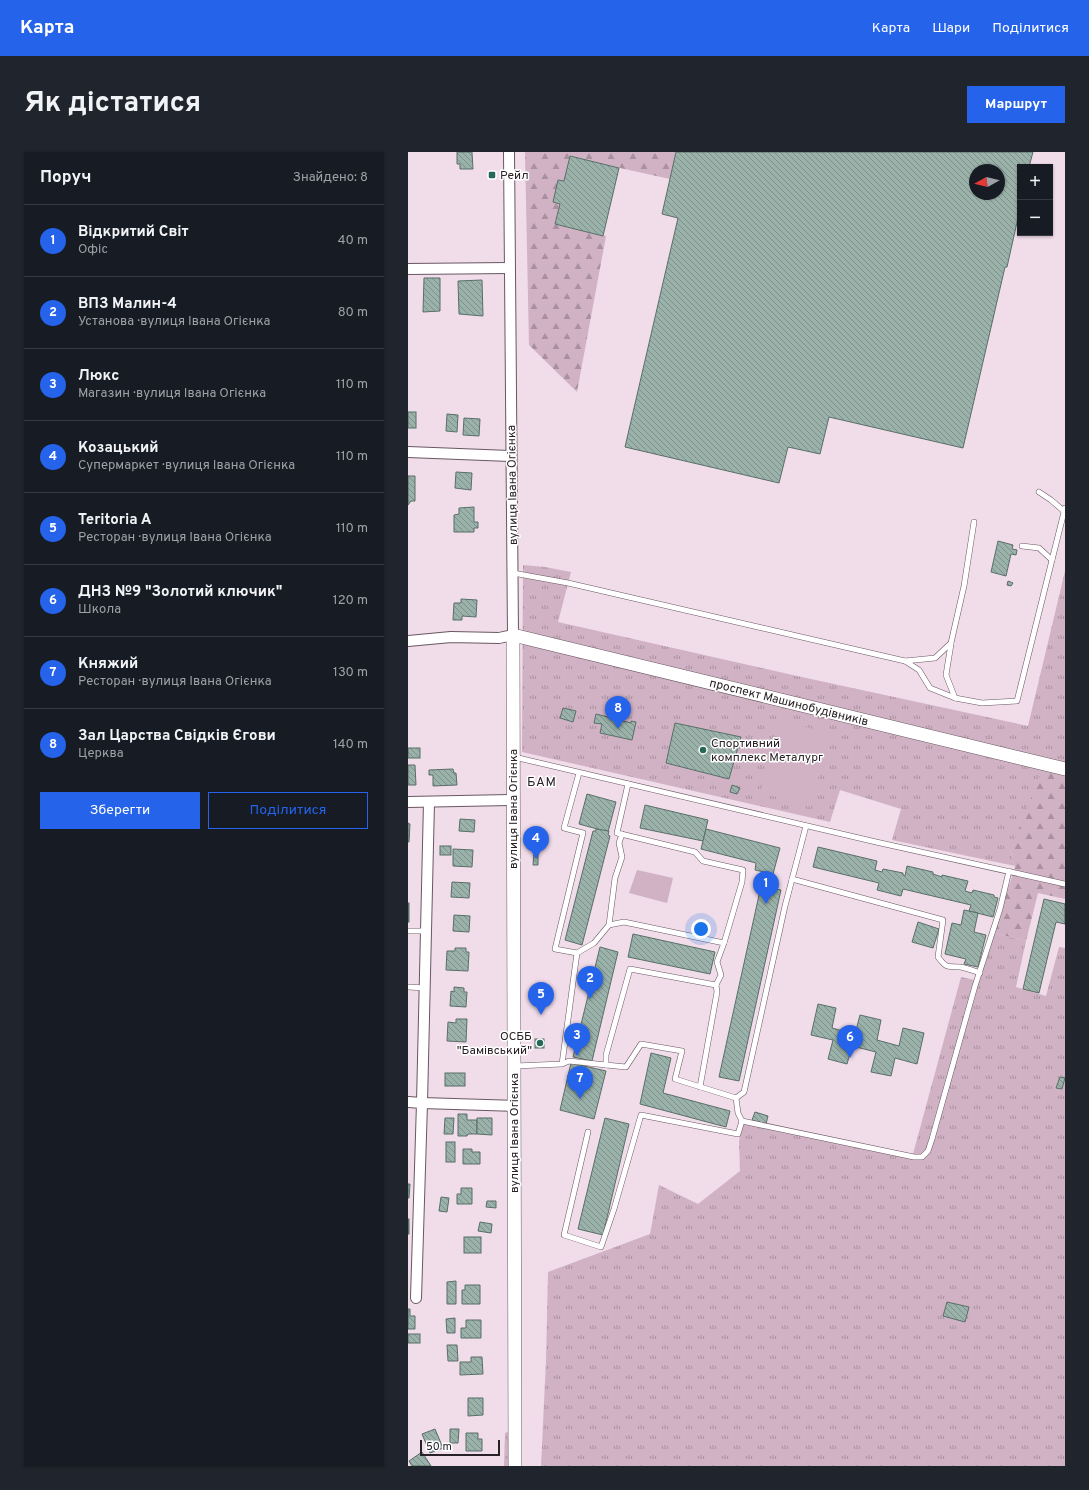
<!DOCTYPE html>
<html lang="uk">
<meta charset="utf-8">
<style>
body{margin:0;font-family:Overpass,sans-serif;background:#20242c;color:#f1f3f6}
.controls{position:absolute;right:12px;top:12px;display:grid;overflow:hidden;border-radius:0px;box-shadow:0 1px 3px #0004}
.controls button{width:36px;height:36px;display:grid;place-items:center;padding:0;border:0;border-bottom:1px solid #363941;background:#171b24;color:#f1f3f6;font:20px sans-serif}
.compass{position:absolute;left:561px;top:12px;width:36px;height:36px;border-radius:50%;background:#171b24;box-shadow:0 1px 3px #0004;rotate:262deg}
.scale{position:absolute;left:12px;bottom:10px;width:80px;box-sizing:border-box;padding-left:4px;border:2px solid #282125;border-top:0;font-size:11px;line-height:14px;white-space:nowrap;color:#282125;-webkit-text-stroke:3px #fff;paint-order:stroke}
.you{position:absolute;left:293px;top:777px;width:14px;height:14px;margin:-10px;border:3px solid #fff;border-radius:50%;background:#1a73e8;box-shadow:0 0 0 6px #1a73e833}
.badge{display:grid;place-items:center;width:26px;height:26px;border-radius:50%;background:#2563eb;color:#fff;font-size:13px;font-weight:700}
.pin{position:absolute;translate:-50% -33px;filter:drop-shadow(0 1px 2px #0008)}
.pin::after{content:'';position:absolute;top:21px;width:14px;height:12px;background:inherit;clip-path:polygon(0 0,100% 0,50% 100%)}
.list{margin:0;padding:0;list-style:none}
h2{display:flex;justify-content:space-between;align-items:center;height:52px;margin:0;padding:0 16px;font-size:17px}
h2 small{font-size:13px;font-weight:400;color:#9ea1a6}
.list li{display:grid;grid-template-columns:26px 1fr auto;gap:12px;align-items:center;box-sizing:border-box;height:72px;padding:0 16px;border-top:1px solid #363941}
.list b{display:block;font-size:15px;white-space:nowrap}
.list p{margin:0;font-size:13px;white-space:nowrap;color:#9ea1a6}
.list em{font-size:13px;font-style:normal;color:#9ea1a6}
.actions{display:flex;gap:8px;padding:12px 16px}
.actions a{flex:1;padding:9px 0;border:1px solid #2563eb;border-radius:0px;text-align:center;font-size:14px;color:#2563eb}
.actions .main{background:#2563eb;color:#fff}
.map{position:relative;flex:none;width:657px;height:1314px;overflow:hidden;border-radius:0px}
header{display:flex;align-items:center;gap:24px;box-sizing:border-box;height:56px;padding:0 20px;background:#2563eb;color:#fff}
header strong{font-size:19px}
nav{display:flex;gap:22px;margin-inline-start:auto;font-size:14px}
.intro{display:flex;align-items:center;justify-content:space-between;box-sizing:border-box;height:96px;padding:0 24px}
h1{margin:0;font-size:28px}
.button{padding:10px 18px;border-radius:0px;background:#2563eb;color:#fff;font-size:14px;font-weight:700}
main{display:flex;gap:24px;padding:0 24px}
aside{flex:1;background:#171b24;border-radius:0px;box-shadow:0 1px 3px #0004}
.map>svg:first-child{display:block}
</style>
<header>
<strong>Карта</strong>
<nav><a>Карта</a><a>Шари</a><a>Поділитися</a></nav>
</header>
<div class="intro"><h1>Як дістатися</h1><a class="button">Маршрут</a></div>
<main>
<aside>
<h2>Поруч<small>Знайдено: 8</small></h2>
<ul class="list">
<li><span class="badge">1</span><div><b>Відкритий Світ</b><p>Офіс</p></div><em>40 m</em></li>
<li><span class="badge">2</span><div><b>ВПЗ Малин-4</b><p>Установа · вулиця Івана Огієнка</p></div><em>80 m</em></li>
<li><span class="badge">3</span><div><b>Люкс</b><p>Магазин · вулиця Івана Огієнка</p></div><em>110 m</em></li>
<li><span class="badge">4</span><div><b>Козацький</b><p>Супермаркет · вулиця Івана Огієнка</p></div><em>110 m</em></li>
<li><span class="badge">5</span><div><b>Teritoria A</b><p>Ресторан · вулиця Івана Огієнка</p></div><em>110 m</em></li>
<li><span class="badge">6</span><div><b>ДНЗ №9 &quot;Золотий ключик&quot;</b><p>Школа</p></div><em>120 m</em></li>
<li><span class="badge">7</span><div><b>Княжий</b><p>Ресторан · вулиця Івана Огієнка</p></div><em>130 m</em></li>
<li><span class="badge">8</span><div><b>Зал Царства Свідків Єгови</b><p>Церква</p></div><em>140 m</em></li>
</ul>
<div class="actions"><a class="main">Зберегти</a><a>Поділитися</a></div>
</aside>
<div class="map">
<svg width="657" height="1314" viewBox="0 0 657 1314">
<defs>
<pattern id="grass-tufts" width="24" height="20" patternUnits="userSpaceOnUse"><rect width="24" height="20" fill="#d0b2c4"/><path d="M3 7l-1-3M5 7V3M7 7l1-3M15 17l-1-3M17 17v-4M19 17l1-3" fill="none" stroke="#a9909f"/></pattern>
<pattern id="forest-firs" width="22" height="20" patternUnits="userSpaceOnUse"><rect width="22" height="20" fill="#d0b2c4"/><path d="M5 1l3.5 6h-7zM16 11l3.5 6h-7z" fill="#a9909f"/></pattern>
<pattern id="building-back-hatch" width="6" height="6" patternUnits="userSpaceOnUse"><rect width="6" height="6" fill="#9ab2aa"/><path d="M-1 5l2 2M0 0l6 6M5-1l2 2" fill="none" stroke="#7e908a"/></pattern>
</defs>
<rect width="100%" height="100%" fill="#f1dce9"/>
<g fill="url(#grass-tufts)">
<path d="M115 413 137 415 163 420 150 470 389 524 620 574 657 419V621L602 698 607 714 484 688 493 657 432 638 422 670 114 600Z"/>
<path d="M586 781 618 789 608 835 638 844 651 795 657 796V1314H133L138 1209 140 1120 242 1082 251 1033 290 1052 332 1019 331 989 335 971 365 975 505 1002 553 825 571 829Z"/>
<path d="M100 1280V1314H96L97 1281Z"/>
</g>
<g fill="url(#forest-firs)">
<path d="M117 0H268L262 27 162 5 156 29 145 50 152 52 147 72 198 84 169 240 121 193Z"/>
<path d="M636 614 657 621V747L630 741 618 789 586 781 607 715 602 698Z"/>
</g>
<g fill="#d0b2c4">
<path d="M375 568 424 583 401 655 352 640Z"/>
<path d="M229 718 265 726 259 751 221 741Z"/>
</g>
<g fill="url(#building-back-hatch)" stroke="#596f68" fill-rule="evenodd">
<path d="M49 0H64L65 17H52V12H49Z"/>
<path d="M268 0H625L621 15H612V57L599 115H597L555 296 421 265 412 302 380 295 371 331 217 295 270 66 254 62ZM567 18H591V42H567Z"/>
<path d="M162 4 211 16 195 84 147 72 152 52 145 50 150 28 156 29Z"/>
<path d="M16 126H32V159L15 160Z"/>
<path d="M74 128 75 164 51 162 50 129Z"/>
<rect x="0" y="260" width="8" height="16"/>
<path d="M39 262 50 263 49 280 38 279Z"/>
<path d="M56 266 72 267 71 284 55 283Z"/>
<path d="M48 320 64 321 63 338 47 336Z"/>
<path d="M0 324H7V349H3L0 353Z"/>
<path d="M66 355V370H70V376H66V380H46V363L51 362V356Z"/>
<path d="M590 389 605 393 604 397 609 398 608 403 603 402 598 424 583 420Z"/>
<path d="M600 429 605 431 603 434 599 433Z"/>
<path d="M53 447 69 448 68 465 54 464V468H45L46 451H53Z"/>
<path d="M155 556 168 559 165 570 152 566Z"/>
<path d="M188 562 223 571V569L228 570 224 588 192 581 194 572 186 571Z"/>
<path d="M267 571 333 585 321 627 258 611Z"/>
<rect x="0" y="596" width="12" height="10"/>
<path d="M0 613H7L8 633H0Z"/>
<path d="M45 617 46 621H48L49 633 25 634V623H21V618Z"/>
<path d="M324 633 332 636 329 642 322 640Z"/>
<path d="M179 642 208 650 200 680 171 672Z"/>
<path d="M237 653 300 668 295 689 232 676Z"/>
<path d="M52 667 67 668 66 680 51 679Z"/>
<path d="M0 671 2 672 1 690H0Z"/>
<path d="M188 677 201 679 200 683 202 684 174 793 157 788 185 679H188Z"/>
<path d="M298 677 372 696 365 722 347 718 348 711 293 697Z"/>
<rect x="32" y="694" width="11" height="9"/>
<path d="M410 695 469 709 467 718 474 720 475 717 495 721V723L497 724 499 714 525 720V722L534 725V723L560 729 557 739 564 741 565 738 586 743V745L590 746 585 765 561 759 563 753 495 737 493 744 469 738 471 731 405 715Z"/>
<path d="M45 697 65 698 64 715 45 714Z"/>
<path d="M126 701H130V713H125Z"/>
<path d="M44 730 62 731 61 746 43 745Z"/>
<path d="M353 734 373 738 331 929 311 925Z"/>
<path d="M636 747 657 752V772L648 770 631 841 615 837Z"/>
<rect x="0" y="751" width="1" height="19"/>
<path d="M556 758 570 761 566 780 578 783 570 815 556 812 558 807 537 802 544 771 553 773Z"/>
<path d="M46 763 62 764 61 780 45 779Z"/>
<path d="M510 770 531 777 525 796 504 790Z"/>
<path d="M225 782 307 800 302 822 220 805Z"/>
<path d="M192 795 210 800 184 909 165 905Z"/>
<path d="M47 796H58V800H61L60 819 38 818 39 799H47Z"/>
<path d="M46 835 56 836V840H59L58 855 42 854 43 839 46 840Z"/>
<path d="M410 852 428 856 424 876 447 882 452 863 473 868 469 888 491 894 495 876 516 881 509 912 487 906 483 924 463 920 468 900 444 894 439 912 420 907 425 888 403 883Z"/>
<path d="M48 867H59L58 890 39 889 40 870 48 871Z"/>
<rect x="127" y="887" width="9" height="9"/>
<path d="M243 901 263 906 255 941 322 959 318 975 232 952Z"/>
<path d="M163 911 198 919 186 967 152 958Z"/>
<rect x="37" y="921" width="20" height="13"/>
<path d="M652 925 657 926 654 937 648 936Z"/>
<path d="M347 960 360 964 358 972 344 968Z"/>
<path d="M50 962H59V968H69V982H60L59 984H50Z"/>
<path d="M37 966H46L45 982H36Z"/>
<path d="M69 966H84V983L69 982Z"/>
<path d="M197 966 221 972 195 1083 170 1077Z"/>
<rect x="38" y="990" width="9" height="20"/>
<path d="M55 997H64V1000H72V1012H55Z"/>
<path d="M0 1032H2L1 1046H0Z"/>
<path d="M53 1036H64V1052H49V1042H53Z"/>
<path d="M33 1045 41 1046 39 1060 31 1059Z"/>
<path d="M79 1049H88V1056L78 1055Z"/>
<rect x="0" y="1067" width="1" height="15"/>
<path d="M72 1070 84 1072 83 1081 70 1079Z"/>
<rect x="56" y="1085" width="17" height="16"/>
<path d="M48 1129V1152H39V1130Z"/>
<path d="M57 1133H72V1152H54V1138H57Z"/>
<path d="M539 1150 561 1155 557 1170 535 1164Z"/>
<path d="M0 1157H2V1164H7V1177H0Z"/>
<path d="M47 1166V1181H39L38 1167Z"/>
<path d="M58 1168H73V1186H53V1176H58Z"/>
<rect x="0" y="1182" width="12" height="9"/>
<path d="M39 1193H49L50 1209H40Z"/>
<path d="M63 1205H74L75 1222 52 1223V1210H63Z"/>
<path d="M60 1246H75V1263L60 1264Z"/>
<path d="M27 1277 35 1296 22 1301 14 1282Z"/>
<path d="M42 1277H51L50 1291H42Z"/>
<path d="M58 1281H70V1287H74V1299H58Z"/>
<path d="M14 1300 23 1314H4L1 1309Z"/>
</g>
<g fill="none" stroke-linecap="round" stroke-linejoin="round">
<g stroke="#695762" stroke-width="6">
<g id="service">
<path d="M631 340 643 348 657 360"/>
<path d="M614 394 631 396 644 408 657 356"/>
<path d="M105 421 160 431 497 509 527 506 543 491 556 434 566 370"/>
<path d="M543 492 538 523 547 546 574 551 609 549 644 408"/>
<path d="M497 509 511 518 522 536 547 546"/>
<path d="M106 605 468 690 657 732"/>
<path d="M220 632 209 681 287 700 295 709 335 718 334 730 316 791"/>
<path d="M384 727 535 768 530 805C539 817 539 814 552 815 559 816 566 819 572 821"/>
<path d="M201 773 207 726 214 705 211 691 214 682"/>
<path d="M0 779H18"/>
<path d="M169 801 147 797 175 681 156 676 171 621"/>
<path d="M0 835 17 836"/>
<path d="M107 914 154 912 161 909 198 913V903L222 817 308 833 313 823 309 810 316 791 216 770 201 773 186 791 169 801 154 912"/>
<path d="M292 935 309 840 308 833"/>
<path d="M328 946 336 940 377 754 398 674"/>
<path d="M334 969 506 1005H514L520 999 524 987 567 834 592 757 601 719"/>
<path d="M180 980 156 1083 193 1095 206 1057 233 963 330 982 334 969 330 961 328 946 267 927 274 899 233 892 218 915 198 913"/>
</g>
</g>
<g stroke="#695762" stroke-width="12">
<g id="minor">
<path d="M0 117 101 116"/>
<path d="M0 300 103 304"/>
<path d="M0 489 43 485 91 486 105 483 101 0"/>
<path d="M0 650 105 648"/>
<path d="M21 650 14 951 106 954"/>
<path d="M0 950 14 951 8 1146"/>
</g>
</g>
<g stroke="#695762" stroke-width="14">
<path id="tertiary" d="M107 1314 105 483 657 617"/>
</g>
<use href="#service" stroke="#fff" stroke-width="5"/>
<use href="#minor" stroke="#fff" stroke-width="10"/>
<use href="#tertiary" stroke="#fff" stroke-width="13"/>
</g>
<g fill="#276958" stroke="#fff" stroke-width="1.5">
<rect x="80" y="19" width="8" height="8" rx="2"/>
<circle cx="295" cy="598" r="4"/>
<circle cx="132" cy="891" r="4"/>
</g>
<g text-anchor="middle" stroke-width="3" stroke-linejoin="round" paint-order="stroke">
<g font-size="12" fill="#282125" stroke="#fff" text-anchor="start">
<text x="92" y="27">Рейл</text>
<text x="303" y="595">Спортивний<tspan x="303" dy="14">комплекс Металург</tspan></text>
<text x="124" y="888" text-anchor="end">ОСББ<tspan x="124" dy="14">"Бамівський"</tspan></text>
</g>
<g font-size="12" fill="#282125" stroke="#fff">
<text transform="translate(104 333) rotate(-91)" y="4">вулиця Івана Огієнка</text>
<text transform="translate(381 550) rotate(14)" y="4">проспект Машинобудівників</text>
<text transform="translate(105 657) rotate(-90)" y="4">вулиця Івана Огієнка</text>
<text transform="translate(106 981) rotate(-90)" y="4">вулиця Івана Огієнка</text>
</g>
<g font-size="13" letter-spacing="1" fill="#282125" stroke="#fff">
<text x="134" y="634">БАМ</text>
</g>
</g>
</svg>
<div class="controls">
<button>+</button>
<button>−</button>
</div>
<svg class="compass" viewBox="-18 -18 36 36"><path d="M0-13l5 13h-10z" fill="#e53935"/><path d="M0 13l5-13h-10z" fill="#9ea1a6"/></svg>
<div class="scale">50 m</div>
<div class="you"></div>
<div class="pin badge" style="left:358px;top:752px">1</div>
<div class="pin badge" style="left:182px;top:847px">2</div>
<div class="pin badge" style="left:169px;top:904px">3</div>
<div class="pin badge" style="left:128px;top:707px">4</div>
<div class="pin badge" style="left:133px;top:863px">5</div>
<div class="pin badge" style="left:442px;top:906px">6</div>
<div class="pin badge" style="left:172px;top:947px">7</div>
<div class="pin badge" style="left:210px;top:577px">8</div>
</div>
</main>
